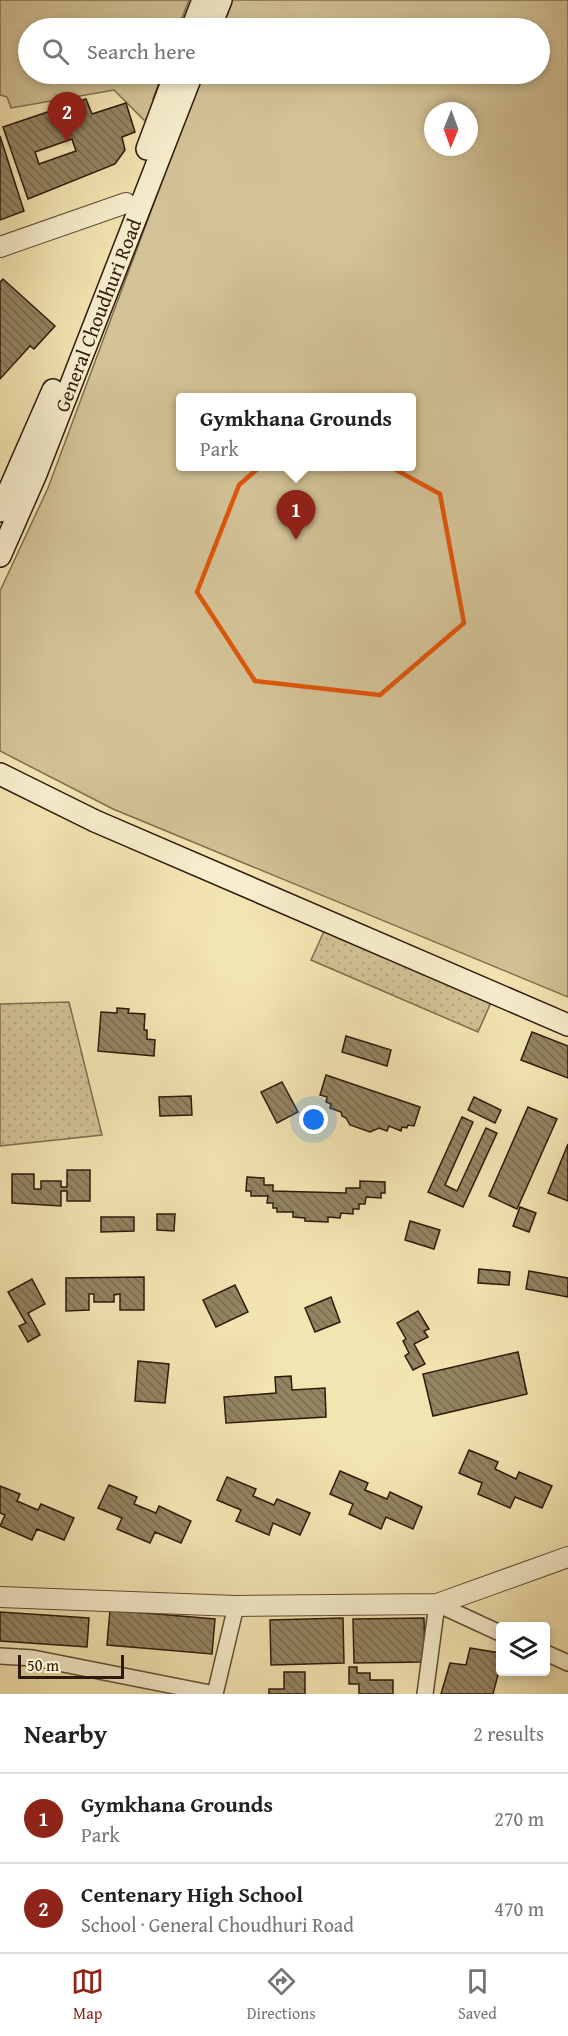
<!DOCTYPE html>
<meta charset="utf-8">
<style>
body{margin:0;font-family:"Gentium Book Plus",serif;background:#f6f6f6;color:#202124}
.controls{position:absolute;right:18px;bottom:18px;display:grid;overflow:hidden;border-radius:6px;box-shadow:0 3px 9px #0003}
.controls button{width:54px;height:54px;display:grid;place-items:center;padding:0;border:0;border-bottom:2px solid #e0e0e0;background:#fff;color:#202124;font:30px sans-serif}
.compass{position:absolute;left:424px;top:102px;width:54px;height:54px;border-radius:50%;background:#fff;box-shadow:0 3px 9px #0003;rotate:181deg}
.scale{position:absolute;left:18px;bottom:15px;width:106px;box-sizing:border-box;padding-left:6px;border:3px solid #2e1a0b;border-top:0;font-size:16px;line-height:21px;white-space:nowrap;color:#2e1a0b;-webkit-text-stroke:4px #f7eecd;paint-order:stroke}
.you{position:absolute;left:314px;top:1120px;width:21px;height:21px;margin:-15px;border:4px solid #fff;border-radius:50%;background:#1a73e8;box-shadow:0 0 0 9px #1a73e833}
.badge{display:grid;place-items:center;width:39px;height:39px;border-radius:50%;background:#8f2418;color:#fff;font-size:20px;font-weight:700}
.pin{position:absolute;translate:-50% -50px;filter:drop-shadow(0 2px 3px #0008)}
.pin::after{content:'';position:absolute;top:32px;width:21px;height:18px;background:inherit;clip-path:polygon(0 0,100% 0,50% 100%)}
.popup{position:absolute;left:176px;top:393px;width:240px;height:78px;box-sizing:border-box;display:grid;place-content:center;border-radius:6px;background:#fff;filter:drop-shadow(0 2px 4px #0005);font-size:20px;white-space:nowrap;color:#757577}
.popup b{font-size:22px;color:#202124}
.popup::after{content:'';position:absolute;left:50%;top:100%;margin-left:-12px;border:12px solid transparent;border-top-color:#fff}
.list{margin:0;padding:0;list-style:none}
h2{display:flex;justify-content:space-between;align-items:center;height:78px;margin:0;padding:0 24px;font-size:26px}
h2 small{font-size:20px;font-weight:400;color:#757577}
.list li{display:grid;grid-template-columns:39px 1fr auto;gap:18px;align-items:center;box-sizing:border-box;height:90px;padding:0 24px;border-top:2px solid #e0e0e0}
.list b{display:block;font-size:22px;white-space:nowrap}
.list p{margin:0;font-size:20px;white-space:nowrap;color:#757577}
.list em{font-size:20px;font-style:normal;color:#757577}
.icon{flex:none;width:33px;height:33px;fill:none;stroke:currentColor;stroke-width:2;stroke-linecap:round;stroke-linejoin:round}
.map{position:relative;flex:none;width:568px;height:1694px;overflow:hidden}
.search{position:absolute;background:#fff;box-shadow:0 3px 9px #0003;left:18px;right:18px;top:18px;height:66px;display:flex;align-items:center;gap:15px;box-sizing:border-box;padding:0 21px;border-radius:33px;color:#757577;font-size:22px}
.sheet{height:258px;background:#fff}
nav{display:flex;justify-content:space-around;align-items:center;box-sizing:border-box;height:84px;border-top:2px solid #e0e0e0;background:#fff;font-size:16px;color:#757577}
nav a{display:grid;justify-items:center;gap:3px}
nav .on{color:#8f2418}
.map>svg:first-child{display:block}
</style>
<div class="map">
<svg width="568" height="1694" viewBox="0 0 568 1694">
<defs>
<pattern id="grass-dots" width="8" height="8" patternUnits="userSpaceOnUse" patternTransform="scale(1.5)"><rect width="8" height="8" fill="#d2c296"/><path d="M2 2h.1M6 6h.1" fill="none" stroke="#b5a680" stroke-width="1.8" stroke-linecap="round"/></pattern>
<pattern id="building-back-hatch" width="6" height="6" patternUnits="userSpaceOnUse" patternTransform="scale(1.5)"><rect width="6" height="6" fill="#948462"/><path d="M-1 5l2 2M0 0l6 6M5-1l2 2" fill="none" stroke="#796b4f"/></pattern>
</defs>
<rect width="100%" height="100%" fill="#f3e5b2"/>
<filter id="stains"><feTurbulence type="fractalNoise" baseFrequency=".00333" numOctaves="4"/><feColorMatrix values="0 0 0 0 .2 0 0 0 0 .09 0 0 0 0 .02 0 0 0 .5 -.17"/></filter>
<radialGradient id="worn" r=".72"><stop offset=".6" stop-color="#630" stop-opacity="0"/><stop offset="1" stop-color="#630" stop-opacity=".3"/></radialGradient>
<g fill="url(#grass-dots)" stroke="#806e50" stroke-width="1.5">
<path d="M326 927 493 998 478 1032 311 960Z"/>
<path d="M69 1002 102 1135 0 1146V1004Z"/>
</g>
<g fill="#d2c296" stroke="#806e50" stroke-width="1.5" fill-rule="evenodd">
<path d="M0 0H189L178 28H28V74H162L153 99 160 103 152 122 144 120 114 90 11 108 7 97 0 95Z"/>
<path d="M230 0H568V997L113 809 0 751V591L48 488 202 74H540V28H219ZM433 111H469V147H433ZM180 398H412V466H180Z"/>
</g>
<g fill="url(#building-back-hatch)" stroke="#2e1a0b" stroke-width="1.5" fill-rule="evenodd">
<path d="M86 99 92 114 126 103 135 132 122 137 125 150 115 164 28 199 3 127ZM72 139 76 151 39 164 35 152Z"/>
<path d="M0 136 24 211 0 220Z"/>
<path d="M3 279 55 326 34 349 30 346 0 379V282Z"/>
<path d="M117 1008 129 1009 128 1013 145 1014 144 1030H147V1039L155 1040 154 1056 98 1051 101 1012 117 1013Z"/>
<path d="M532 1032 568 1046V1078L521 1060Z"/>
<path d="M346 1036 391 1050 387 1066 342 1052Z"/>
<path d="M326 1075 420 1107 414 1126 408 1125 407 1128 402 1127 401 1131 389 1126 387 1131 379 1128 370 1132 350 1125 346 1118 342 1116 341 1112 330 1108 331 1104 326 1102 327 1097 320 1095Z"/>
<path d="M282 1082 298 1112 277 1123 261 1092Z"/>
<path d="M191 1096 192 1115 160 1116 159 1097Z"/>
<path d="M474 1097 501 1110 495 1123 468 1110Z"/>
<path d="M528 1107 557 1119 517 1209 489 1196Z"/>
<path d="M462 1117 473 1122 445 1185 457 1191 486 1128 497 1133 463 1207 428 1192Z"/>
<path d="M568 1144V1201L548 1193Z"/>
<path d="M67 1170H90V1201H67V1191H61V1206L12 1203V1174H34V1189H41V1181H61V1187H67Z"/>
<path d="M247 1177 264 1178V1185H273V1191L346 1193V1188H360V1181L385 1182V1193H381V1198L366 1197 365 1204H359V1209H353V1214L341 1213 340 1218 328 1217V1222L305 1221V1218L293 1217V1212H277V1208H273V1203H267L268 1196H251V1191H246Z"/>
<path d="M520 1207 536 1213 529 1232 513 1226Z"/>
<path d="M157 1214H175L174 1231 157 1230Z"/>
<path d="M101 1217H134V1231L101 1232Z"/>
<path d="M410 1221 440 1230 434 1249 405 1240Z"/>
<path d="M479 1269 510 1272 509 1285 478 1283Z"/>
<path d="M529 1271 568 1278V1297L526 1289Z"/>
<path d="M144 1277V1310H120V1294L114 1295V1302H94V1294H89V1310L66 1311V1278Z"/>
<path d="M32 1279 45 1304 28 1313 40 1335 28 1342 19 1326 26 1323 8 1292Z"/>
<path d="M235 1285 248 1312 216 1327 203 1300Z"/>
<path d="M331 1297 340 1322 315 1332 305 1308Z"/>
<path d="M418 1311 429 1329 424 1331 428 1337 414 1344 425 1364 413 1370 405 1356 409 1353 403 1341 406 1339 397 1323Z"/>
<path d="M518 1352 527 1394 433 1416 423 1374Z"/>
<path d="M138 1361 169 1364 165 1403 135 1401Z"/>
<path d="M291 1376 292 1390 325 1388 326 1417 226 1423 224 1397 276 1393 275 1377Z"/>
<path d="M469 1450 498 1462 495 1469 516 1479 519 1472 552 1486 542 1508 515 1497 510 1508 478 1494 482 1483 459 1473Z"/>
<path d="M340 1471 368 1483 365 1490 387 1499 390 1492 422 1507 413 1529 386 1517 381 1529 349 1514 353 1504 330 1494Z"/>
<path d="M227 1477 256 1489 253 1496 274 1505 277 1499 310 1513 300 1535 273 1523 269 1535 236 1521 241 1510 217 1500Z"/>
<path d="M109 1485 137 1497 134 1504 156 1513 159 1506 191 1521 181 1543 155 1532 150 1543 117 1529 122 1518 98 1508Z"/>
<path d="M0 1486 20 1494 17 1501 38 1510 41 1504 74 1518 64 1540 37 1529 32 1540 0 1526 5 1515 0 1513Z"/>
<path d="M110 1610 215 1619 212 1654 107 1645Z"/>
<path d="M0 1612 89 1618 87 1647 0 1641Z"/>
<path d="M343 1618 344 1663 271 1665 270 1620Z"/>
<path d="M424 1618 425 1662 354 1663 353 1619Z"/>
<path d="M470 1648 500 1653V1667L493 1694H441L450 1663 466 1665Z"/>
<path d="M349 1667H357V1673H370V1680H393V1694H359V1684H349Z"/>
<path d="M284 1672H305V1694H269V1689H284Z"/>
</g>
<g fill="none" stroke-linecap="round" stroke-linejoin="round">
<g stroke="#5f4d35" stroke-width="18">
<g id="minor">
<path d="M546 1653 568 1663"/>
<path d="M0 1656 33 1658 215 1694"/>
<path d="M215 1694 236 1606"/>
<path d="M425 1694 437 1604 500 1633"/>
</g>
</g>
<g stroke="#5f4d35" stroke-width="22">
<g id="tertiary">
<path d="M0 247 126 203"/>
<path d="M0 1597 236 1606 437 1604 568 1557"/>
</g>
</g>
<g stroke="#2e1a0b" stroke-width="24">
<g id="secondary">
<path d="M192 28 203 0"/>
<path d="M210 28 221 0"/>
<path d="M147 149 175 74"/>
<path d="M0 511 53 390"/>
<path id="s1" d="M0 556 36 474 192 74"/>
<path d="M0 774 95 821 568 1025"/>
</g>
</g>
<use href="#minor" stroke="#f7eecd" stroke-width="15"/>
<use href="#tertiary" stroke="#f7eecd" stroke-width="20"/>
<use href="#secondary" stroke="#f7eecd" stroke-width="21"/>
</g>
<path fill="none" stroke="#df560c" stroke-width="4.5" stroke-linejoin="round" d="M310 423 440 494 464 623 380 695 255 681 197 592 239 485Z"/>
<g text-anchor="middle" stroke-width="5" stroke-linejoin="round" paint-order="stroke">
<g font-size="20" fill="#2e1a0b" stroke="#f7eecd">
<text dy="7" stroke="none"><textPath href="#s1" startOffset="260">General Choudhuri Road</textPath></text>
</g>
</g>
<rect width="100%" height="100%" filter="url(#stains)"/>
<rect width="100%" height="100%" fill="url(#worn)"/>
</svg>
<div class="controls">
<button><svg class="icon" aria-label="layers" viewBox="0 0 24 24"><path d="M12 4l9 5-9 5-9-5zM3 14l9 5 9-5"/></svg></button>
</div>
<svg class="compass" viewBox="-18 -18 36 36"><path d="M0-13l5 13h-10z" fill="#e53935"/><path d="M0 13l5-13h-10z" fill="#757577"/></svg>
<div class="scale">50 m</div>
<div class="you"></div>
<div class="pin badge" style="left:296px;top:540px">1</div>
<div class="popup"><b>Gymkhana Grounds</b>Park</div>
<div class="pin badge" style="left:67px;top:142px">2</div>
<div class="search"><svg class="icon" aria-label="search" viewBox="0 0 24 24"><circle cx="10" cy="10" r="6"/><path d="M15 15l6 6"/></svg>Search here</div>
</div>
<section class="sheet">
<h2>Nearby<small>2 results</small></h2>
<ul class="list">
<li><span class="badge">1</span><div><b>Gymkhana Grounds</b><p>Park</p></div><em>270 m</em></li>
<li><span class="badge">2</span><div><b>Centenary High School</b><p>School · General Choudhuri Road</p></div><em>470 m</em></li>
</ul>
</section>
<nav>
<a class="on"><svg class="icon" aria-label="map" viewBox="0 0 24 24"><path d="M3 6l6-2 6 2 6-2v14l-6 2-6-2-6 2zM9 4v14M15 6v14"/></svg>Map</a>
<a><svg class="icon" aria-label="directions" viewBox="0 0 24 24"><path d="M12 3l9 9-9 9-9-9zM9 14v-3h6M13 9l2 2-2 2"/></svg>Directions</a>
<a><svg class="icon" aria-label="saved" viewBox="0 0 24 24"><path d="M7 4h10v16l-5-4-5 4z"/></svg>Saved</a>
</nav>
